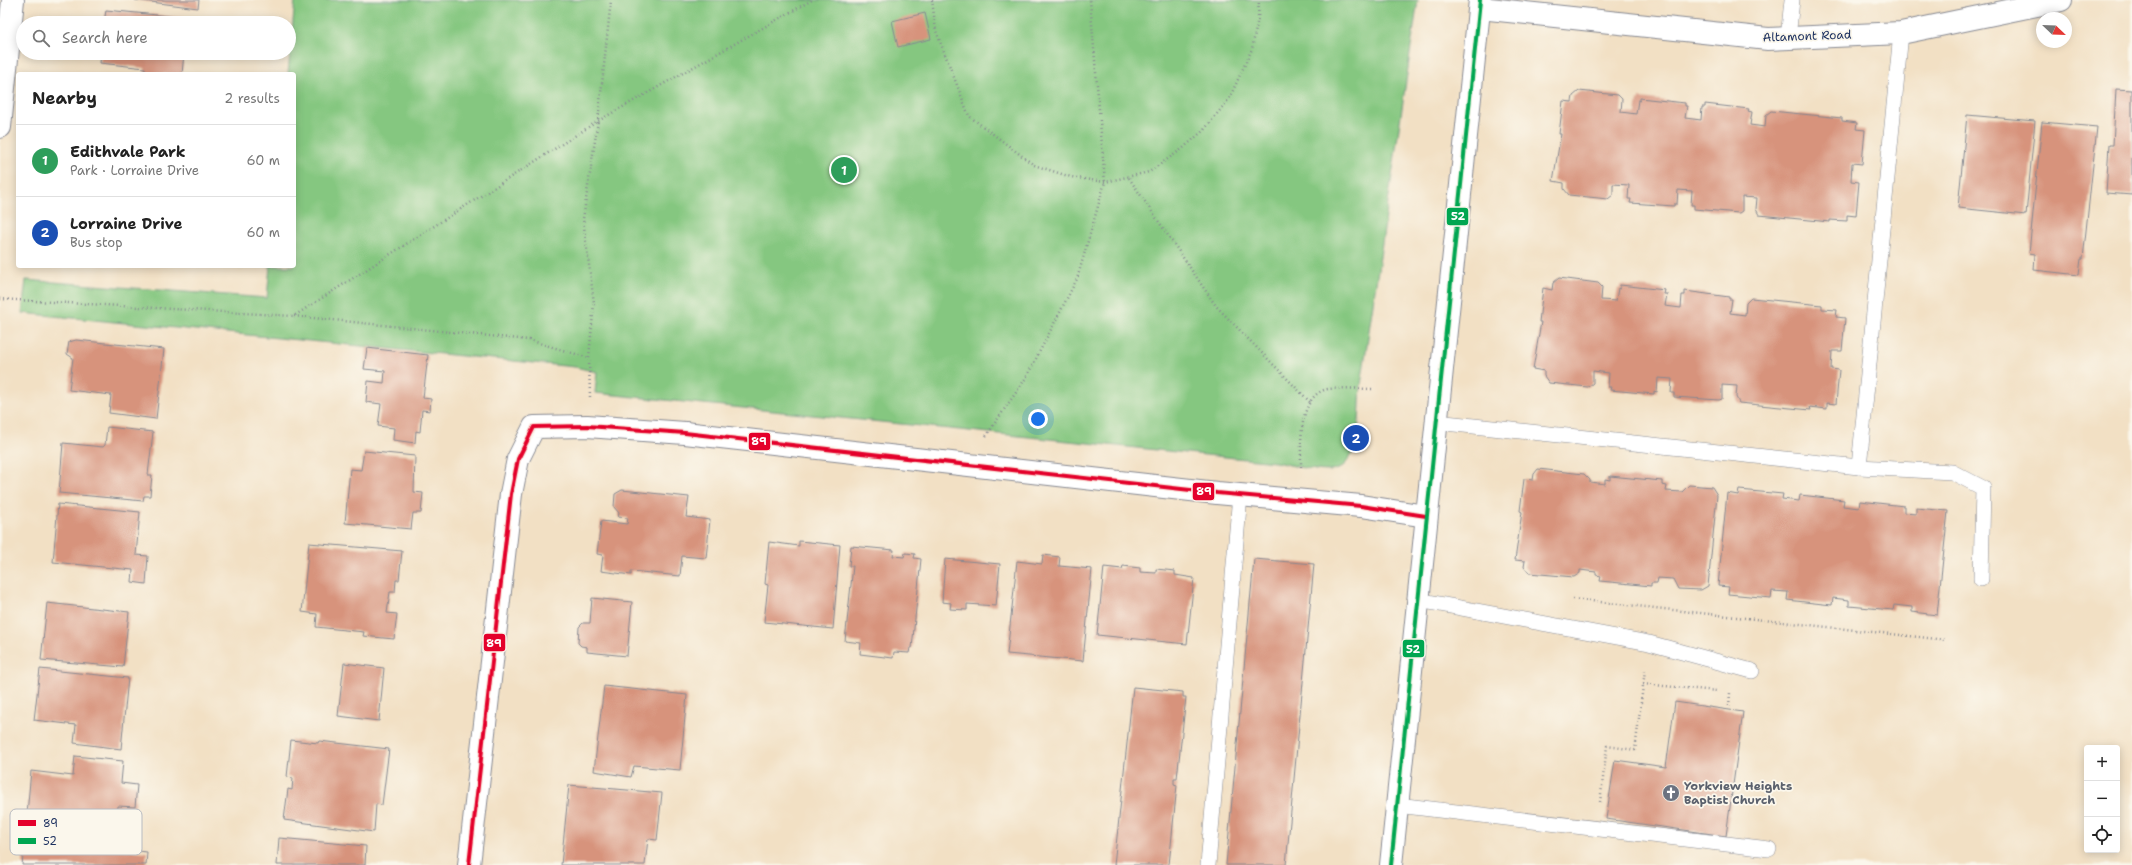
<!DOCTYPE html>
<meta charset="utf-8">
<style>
body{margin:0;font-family:"Shantell Sans",sans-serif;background:#f2f2f2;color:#222}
.controls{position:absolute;right:12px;bottom:12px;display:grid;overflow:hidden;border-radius:4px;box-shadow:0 2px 10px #0003}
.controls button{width:36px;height:36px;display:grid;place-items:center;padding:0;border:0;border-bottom:1px solid #e0e0e0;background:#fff;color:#222;font:20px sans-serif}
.compass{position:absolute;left:2036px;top:12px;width:36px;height:36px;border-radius:50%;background:#fff;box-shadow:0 2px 10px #0003;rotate:113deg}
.you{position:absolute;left:1038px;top:419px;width:14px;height:14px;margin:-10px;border:3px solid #fff;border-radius:50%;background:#1a73e8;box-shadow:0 0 0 6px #1a73e833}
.badge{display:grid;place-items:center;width:26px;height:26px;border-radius:50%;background:#c8321e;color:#fff;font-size:13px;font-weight:700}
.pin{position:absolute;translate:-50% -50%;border:2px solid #fff;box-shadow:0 1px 4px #0006}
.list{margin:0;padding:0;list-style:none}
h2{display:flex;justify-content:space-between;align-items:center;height:52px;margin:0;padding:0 16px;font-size:17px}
h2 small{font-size:13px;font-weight:400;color:#767676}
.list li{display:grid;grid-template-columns:26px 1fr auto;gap:12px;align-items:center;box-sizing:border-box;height:72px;padding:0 16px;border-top:1px solid #e0e0e0}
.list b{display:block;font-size:15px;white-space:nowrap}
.list p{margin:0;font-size:13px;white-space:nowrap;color:#767676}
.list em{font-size:13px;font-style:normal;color:#767676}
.icon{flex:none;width:22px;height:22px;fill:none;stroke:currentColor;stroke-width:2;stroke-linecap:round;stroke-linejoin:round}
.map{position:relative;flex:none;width:2132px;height:865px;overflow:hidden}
.search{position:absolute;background:#fff;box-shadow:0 2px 10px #0003;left:16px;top:16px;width:280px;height:44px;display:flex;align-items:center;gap:10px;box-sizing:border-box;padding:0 14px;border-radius:22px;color:#767676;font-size:15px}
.panel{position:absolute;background:#fff;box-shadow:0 2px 10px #0003;left:16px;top:72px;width:280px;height:196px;border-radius:4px}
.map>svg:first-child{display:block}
</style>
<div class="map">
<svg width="2132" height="865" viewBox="0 0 2132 865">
<rect width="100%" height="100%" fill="#fbf7ec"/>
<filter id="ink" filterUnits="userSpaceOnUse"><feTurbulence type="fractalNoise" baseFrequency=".025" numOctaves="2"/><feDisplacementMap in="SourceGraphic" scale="8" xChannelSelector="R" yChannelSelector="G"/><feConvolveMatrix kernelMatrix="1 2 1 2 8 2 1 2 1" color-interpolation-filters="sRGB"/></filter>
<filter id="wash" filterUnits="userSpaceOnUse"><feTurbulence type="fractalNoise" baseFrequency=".012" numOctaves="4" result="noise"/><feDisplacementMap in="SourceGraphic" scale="16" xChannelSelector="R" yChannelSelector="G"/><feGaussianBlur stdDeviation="0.9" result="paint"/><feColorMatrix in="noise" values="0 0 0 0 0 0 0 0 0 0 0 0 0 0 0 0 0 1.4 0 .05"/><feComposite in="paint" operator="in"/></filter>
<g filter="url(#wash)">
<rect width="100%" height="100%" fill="#f2e0c4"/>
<path fill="#85c780" stroke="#507b6f" d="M295 0H1418L1361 385C1359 408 1362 470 1330 471 1312 471 1292 465 1275 462L595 393 597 372 575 367 22 313 26 280 267 298 270 266H294V74H288Z"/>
<g id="blocks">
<g fill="#d7937b">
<path d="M135 0H199L198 8Z"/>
<path d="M106 10 188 18V23H104Z"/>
<path d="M925 13 931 39 898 47 892 21Z"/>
<path d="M101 53H184L182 74H145V68L100 63Z"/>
<path d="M2116 89 2132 90V195L2106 193 2109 145H2113Z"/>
<path d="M1579 91 1618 95 1622 99 1621 112 1636 114 1638 100 1640 101V98L1685 103V106H1687L1685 118 1701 120 1702 107H1705V104L1749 109 1748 111 1752 112 1750 125 1765 127 1766 115 1771 111 1842 118V121L1857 123 1856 129 1865 130 1862 164 1852 163 1851 181 1859 182 1856 216 1847 215V221L1830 220V222L1759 215 1756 209 1757 198 1742 197V211L1739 213 1694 209V205H1691L1692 191 1678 190 1677 204H1674V206L1630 203 1631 199H1628L1629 185 1613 184V195L1608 199 1569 195 1564 189V183L1553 181 1561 134H1559L1563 101 1572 102 1573 96Z"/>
<path d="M1967 115 2035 121 2026 215 1958 208Z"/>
<path d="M2042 122 2097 127 2083 259H2081L2079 275 2034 270 2035 254 2029 253Z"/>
<path d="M1559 278 1598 283 1602 287 1601 300 1616 301 1618 288 1620 289V285L1665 290 1664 294H1667L1665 306 1681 308 1682 295H1685V291L1729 297V299H1732L1730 313 1745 315 1746 303 1751 298 1822 305V309L1837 310 1836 317 1845 318 1842 351H1832L1831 369 1839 370 1836 404 1827 403V409L1810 407 1811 410 1739 403 1736 397 1737 386 1722 385V399L1719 400 1674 397V393H1671L1672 379 1658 378 1657 392 1654 391V394L1610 390 1611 387H1608L1609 373 1593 371V383L1588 387 1549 383 1544 376V371L1533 369 1541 322H1539L1543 288 1552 290 1553 283Z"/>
<path d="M76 340 164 349 156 419 109 413 111 395 69 390 73 358 67 354 69 342Z"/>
<path d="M367 348 428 355 423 398 431 399 430 411 422 410 420 432 416 431 415 443 393 440 394 428 378 426 381 404 366 402 368 381 384 383 385 371 364 369Z"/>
<path d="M107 427 153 432 148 475H152L150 496H144L143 501 59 493 63 443 103 447 105 445Z"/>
<path d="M364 451 415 456 414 492 423 493 421 513H413L411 529 345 523 350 469 361 470Z"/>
<path d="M1538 469 1584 474 1590 480V482L1605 484V479L1610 480V476L1662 481V485L1667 486 1666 491 1682 492 1689 485 1712 487 1717 495 1708 586 1701 590 1678 589 1673 579 1658 578 1657 583H1651V586L1600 581 1601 576 1596 575V572L1580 570V573L1574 577 1529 573 1524 567 1525 561 1515 560 1522 512 1520 511 1524 479 1533 480 1534 474Z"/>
<path d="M622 490 689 497 686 517 710 520 706 558 682 556 680 576 631 571V575L601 571 603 555 597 554 601 521 627 524 628 518 618 517 619 513 614 507 615 494Z"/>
<path d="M1739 490 1783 494 1782 499 1799 501 1800 495 1844 500 1843 506 1859 508 1860 501 1904 506V513L1916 514V508L1948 511 1937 615 1912 612V607L1894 605 1893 610 1849 606V600L1833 598 1832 605 1787 600 1788 592 1772 591 1771 598 1728 594 1729 587 1718 586 1727 493 1738 495Z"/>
<path d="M58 504 140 512 136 555 148 556 146 584 132 582 133 570 53 562Z"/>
<path d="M799 541 840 545 833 629 764 622 768 585 765 584 769 542 799 546Z"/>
<path d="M309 543 402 551 399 580H396L395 592H390L387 613 397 614 394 639 363 636 364 632 316 627 317 614 302 612Z"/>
<path d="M851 546 894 550 893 556 904 557 905 553 915 554 914 558 921 559 912 648H910L909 653 894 652 893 658 860 654 861 643 845 641 853 566H849Z"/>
<path d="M1043 555 1060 557 1059 566 1092 569 1083 661 1007 654 1017 561 1042 564Z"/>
<path d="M945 559 1000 564 996 606 967 604V610L950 609 951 603 942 602Z"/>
<path d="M1254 559 1314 564 1286 865H1226Z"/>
<path d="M1123 566 1140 568V572L1156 573V569L1175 571V575L1194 578 1187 644 1097 635 1104 567 1122 569Z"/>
<path d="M592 598 632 602 627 656 587 652V647L581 646 578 643 579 627 583 623H590Z"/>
<path d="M47 603 129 612 123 667 41 660Z"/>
<path d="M344 663 384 668 379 721 338 716Z"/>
<path d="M40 669 128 678 121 749 74 743 76 725 34 720Z"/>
<path d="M604 686 687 695 680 770 634 766 631 777 594 771Z"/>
<path d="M1133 687 1183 692V697H1186L1177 778H1174V784L1177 785 1169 865H1114Z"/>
<path d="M1675 702 1743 712 1726 836 1606 819 1615 760 1666 767Z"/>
<path d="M291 740 318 743 319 741 389 749 382 805 376 804 374 832 284 820 288 789 292 790 293 778 287 777Z"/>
<path d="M75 756 123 761 121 783 137 785 135 807 118 806 116 833 26 824 31 771 73 776Z"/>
<path d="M569 785 662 793 657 840 648 839 645 865H561Z"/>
<path d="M279 838 366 846 365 865H277Z"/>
<path d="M25 839 96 848 97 847 147 852 146 865H22Z"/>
</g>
</g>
</g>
<g filter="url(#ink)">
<use href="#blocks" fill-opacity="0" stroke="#868891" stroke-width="1"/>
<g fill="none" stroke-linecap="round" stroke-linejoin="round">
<g stroke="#868891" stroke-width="16">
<g id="lane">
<path d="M1788 38 1792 0"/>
<path d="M1436 422 1859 467 1952 472 1983 488 1981 579"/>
<path d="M1859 467 1901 33"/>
<path d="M1418 600 1649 643 1752 671"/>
<path d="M1397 805 1769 849"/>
<path d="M1208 865 1240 495"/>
</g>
</g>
<g stroke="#868891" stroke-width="24">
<g id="street">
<path d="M1480 8 1768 39 1901 33 2061 0"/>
<path d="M0 127 13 0"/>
<path d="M469 865 511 494 518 459 534 427 587 426 685 433 1217 493 1361 506 1426 516"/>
</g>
</g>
<g stroke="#868891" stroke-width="24">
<path id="secondary" d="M1391 865 1480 0"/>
</g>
<g stroke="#868891" stroke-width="2.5" stroke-dasharray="1 3" stroke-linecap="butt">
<path d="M932 0 936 31 969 116 1034 165 1071 177 1105 182 1149 172 1182 149 1204 130 1229 99 1252 49 1258 18 1259 0"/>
<path d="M1129 178 1216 306 1310 402"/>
<path d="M0 299 294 316 598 121 812 0"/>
<path d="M294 316 529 340 589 358"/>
<path d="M590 397 589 358 594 303 583 219 598 121 611 0"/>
<path d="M986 436 1026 378 1077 279 1105 182 1090 0"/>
<path d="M1301 467C1301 444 1298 400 1324 390 1331 387 1364 389 1374 389"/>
<path d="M1573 599 1946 640"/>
<path d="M1643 684 1717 691"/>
<path d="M1729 706 1730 693"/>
<path d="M1600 802 1607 746 1635 750 1645 670"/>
</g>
<use href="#lane" stroke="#fff" stroke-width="15"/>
<use href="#street" stroke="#fff" stroke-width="22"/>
<use href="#secondary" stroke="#fff" stroke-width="22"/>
<g stroke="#fbf7ec" stroke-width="7">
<path id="bus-1" d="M469 865 511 494 518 459 534 427 587 426 685 433 1217 493 1361 506 1426 516"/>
</g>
<g stroke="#fbf7ec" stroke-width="7">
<path id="bus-2" d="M1391 865 1480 0"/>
</g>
<use href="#bus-1" stroke="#e4002b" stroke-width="4"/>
<use href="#bus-2" stroke="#00a651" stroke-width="4"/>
</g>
</g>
<defs>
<g id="church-disc" transform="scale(0.9)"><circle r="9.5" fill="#6b7280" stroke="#fbf7ec"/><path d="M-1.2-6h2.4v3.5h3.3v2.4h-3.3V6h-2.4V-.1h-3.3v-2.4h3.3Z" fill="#fff"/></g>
</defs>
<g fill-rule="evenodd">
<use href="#church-disc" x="1671" y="793"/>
</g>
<g text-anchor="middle" stroke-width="3.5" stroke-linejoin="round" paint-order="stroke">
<g font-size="12" fill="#1b2f5e" stroke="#fbf7ec">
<text transform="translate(1807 36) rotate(-2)" y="4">Altamont Road</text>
</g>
<g font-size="12" font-weight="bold" fill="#5b616d" stroke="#fbf7ec" text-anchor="start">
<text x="1684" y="790">Yorkview Heights<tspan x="1684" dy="14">Baptist Church</tspan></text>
</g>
</g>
<rect x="10" y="809" width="132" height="46" rx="6" fill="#fbf7ec" stroke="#b8bbc1" stroke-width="1"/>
<rect x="18" y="820" width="18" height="6" fill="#e4002b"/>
<rect x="18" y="838" width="18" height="6" fill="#00a651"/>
<g font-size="11" fill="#1b2f5e">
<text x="43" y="827">89</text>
<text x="43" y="845">52</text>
</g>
<g stroke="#fbf7ec" stroke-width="1.5">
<rect x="1446" y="207" width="23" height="19" rx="4" fill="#00a651"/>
<rect x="748" y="432" width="23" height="19" rx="4" fill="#e4002b"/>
<rect x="1192" y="482" width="23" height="19" rx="4" fill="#e4002b"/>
<rect x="483" y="633" width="23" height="19" rx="4" fill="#e4002b"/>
<rect x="1402" y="639" width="23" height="19" rx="4" fill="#00a651"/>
</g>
<g font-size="11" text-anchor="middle" font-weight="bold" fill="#fff">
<text x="1458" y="220">52</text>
<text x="759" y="445">89</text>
<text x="1204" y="495">89</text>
<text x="494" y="647">89</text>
<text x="1413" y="653">52</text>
</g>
</svg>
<div class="controls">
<button>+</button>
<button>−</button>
<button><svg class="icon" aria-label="locate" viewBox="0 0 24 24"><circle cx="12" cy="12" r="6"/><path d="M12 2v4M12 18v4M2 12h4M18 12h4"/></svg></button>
</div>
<svg class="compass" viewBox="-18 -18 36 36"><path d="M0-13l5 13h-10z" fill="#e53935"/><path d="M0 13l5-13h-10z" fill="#767676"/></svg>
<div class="you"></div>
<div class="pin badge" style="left:844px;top:170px;background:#2e9e5b">1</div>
<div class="pin badge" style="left:1356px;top:438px;background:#1a4fb4">2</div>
<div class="search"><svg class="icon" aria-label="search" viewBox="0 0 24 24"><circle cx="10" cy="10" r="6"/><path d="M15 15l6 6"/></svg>Search here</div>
<section class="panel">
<h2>Nearby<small>2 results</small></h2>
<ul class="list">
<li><span class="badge" style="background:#2e9e5b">1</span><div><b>Edithvale Park</b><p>Park · Lorraine Drive</p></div><em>60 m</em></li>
<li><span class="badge" style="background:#1a4fb4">2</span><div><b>Lorraine Drive</b><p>Bus stop</p></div><em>60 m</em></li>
</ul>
</section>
</div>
